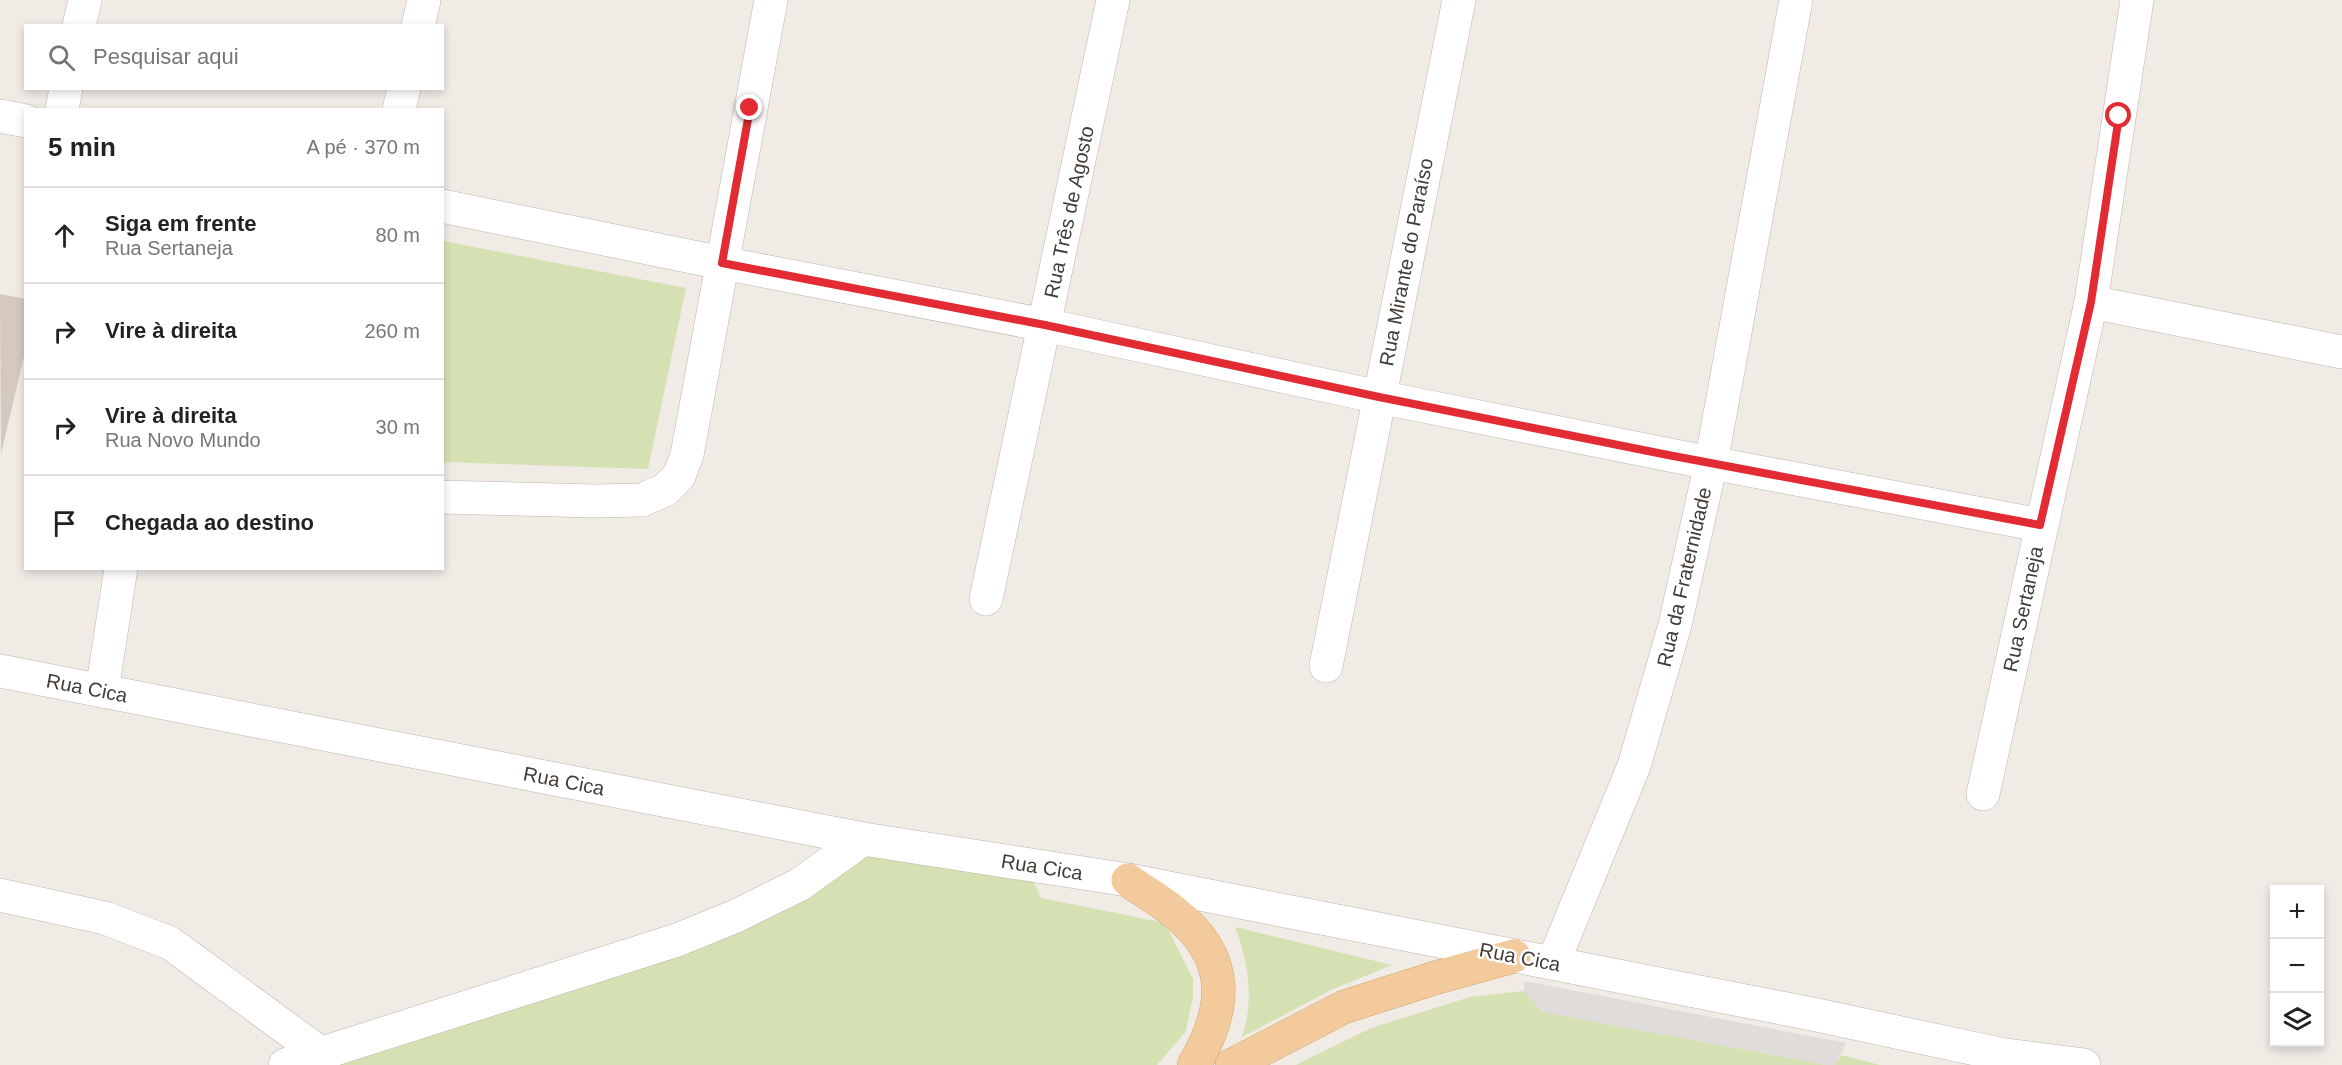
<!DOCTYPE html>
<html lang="pt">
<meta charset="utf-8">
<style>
body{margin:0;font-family:Helvetica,sans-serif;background:#f6f6f6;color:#222}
.controls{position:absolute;right:18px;bottom:18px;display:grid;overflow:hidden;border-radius:0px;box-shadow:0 3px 9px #0003}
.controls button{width:54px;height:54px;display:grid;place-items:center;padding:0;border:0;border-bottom:2px solid #e0e0e0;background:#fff;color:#222;font:30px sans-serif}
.stop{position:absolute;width:18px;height:18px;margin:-14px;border:4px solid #e22b32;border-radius:50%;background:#fff}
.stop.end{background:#e22b32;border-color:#fff;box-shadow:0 2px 6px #0008}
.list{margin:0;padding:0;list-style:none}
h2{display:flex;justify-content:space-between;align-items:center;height:78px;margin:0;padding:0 24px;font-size:26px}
h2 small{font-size:20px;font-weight:400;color:#767676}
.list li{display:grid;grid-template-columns:39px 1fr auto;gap:18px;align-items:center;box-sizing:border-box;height:96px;padding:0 24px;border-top:2px solid #e0e0e0}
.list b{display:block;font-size:22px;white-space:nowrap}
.list p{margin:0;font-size:20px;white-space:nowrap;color:#767676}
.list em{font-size:20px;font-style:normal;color:#767676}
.icon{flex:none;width:33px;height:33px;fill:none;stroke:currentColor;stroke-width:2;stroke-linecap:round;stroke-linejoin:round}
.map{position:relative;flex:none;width:2342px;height:1065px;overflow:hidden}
.search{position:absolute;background:#fff;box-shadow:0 3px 9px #0003;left:24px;top:24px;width:420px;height:66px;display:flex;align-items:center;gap:15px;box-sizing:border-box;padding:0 21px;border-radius:0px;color:#767676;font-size:22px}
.panel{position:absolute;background:#fff;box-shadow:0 3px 9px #0003;left:24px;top:108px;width:420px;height:462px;border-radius:0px}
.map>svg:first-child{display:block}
</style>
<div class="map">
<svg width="2342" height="1065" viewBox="0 0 2342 1065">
<rect width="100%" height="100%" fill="#f0ebe5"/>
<g fill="#d5e1b2">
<path d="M443 241 686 288 648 469 443 462Z"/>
<path d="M865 849 1030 875 1041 898 1165 923 1193 979V996L1186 1031 1157 1065H324Z"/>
<path d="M1235 927 1392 965 1331 990 1242 1037C1254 1001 1249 962 1235 927Z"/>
<path d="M1524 991 1543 1012 1827 1065H1296L1371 1028 1470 997Z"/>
<path d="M1841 1055 1880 1065H1835Z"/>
</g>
<path fill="#dfdcda" d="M1524 981 1846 1043 1835 1065H1827L1542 1012 1524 991Z"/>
<path fill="#d4c8bf" d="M0 294 26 299V348L1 454Z"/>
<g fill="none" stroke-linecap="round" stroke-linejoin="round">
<g stroke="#beb4ac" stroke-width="34">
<g id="minor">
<path d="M79 26 85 0"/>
<path d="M418 26 424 0"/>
<path d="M62 110 66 88"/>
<path d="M399 110 404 88"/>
<path d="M0 116 26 121"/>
<path d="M442 206 722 263 1045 325 1379 397 1690 459 2040 525"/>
<path d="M2091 302 2342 352"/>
<path d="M442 497 596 501 642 500 665 490 679 476 687 455 771 0"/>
<path d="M986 599 1113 0"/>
<path d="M1326 666 1459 0"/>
<path d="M0 671 863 839 1128 880 1817 1015 1999 1054 2084 1065"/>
<path d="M102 691 121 568"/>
<path d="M1983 794 2091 302 2137 0"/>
<path d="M0 895 105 918 170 943 320 1053"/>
<path d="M1553 963 1634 766 1675 625 1711 463 1796 0"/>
<path d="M285 1065 677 940 736 916 799 885 863 839"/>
</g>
</g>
<g stroke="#d5a36e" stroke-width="34">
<g id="major">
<path d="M1128 880C1143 891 1160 900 1174 912 1231 957 1228 1007 1194 1065"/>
<path d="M1232 1065 1344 1007 1438 977 1514 956"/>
</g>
</g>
<use href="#minor" stroke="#fff" stroke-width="33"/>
<use href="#major" stroke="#f3ca9c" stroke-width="33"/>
</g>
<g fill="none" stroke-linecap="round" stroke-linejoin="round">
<path stroke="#e22b32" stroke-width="8" d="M750 108 722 263 1045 325 1379 397 1668 455 2040 525 2091 302 2119 116"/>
</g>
<g text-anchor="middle" stroke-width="5" stroke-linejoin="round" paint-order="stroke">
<g font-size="20" fill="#423b36" stroke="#fff">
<text transform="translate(1069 212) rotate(-78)" y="7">Rua Três de Agosto</text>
<text transform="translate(1406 262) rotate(-79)" y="7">Rua Mirante do Paraíso</text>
<text transform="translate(1684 577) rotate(-77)" y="7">Rua da Fraternidade</text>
<text transform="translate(2023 609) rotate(-78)" y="7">Rua Sertaneja</text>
<text transform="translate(87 688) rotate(11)" y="7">Rua Cica</text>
<text transform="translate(564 781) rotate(11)" y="7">Rua Cica</text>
<text transform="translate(1042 867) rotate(9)" y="7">Rua Cica</text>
<text transform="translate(1520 957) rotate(11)" y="7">Rua Cica</text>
</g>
</g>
</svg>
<div class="controls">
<button>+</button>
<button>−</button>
<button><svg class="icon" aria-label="layers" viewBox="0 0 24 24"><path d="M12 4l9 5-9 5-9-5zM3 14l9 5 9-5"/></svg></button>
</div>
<div class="stop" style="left:2119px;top:116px"></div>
<div class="stop end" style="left:750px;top:108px"></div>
<div class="search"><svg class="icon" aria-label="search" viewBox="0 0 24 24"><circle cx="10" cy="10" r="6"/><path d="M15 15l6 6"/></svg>Pesquisar aqui</div>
<section class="panel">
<h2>5 min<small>A pé · 370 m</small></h2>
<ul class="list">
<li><svg class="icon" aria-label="ahead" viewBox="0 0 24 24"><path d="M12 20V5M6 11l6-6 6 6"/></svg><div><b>Siga em frente</b><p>Rua Sertaneja</p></div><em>80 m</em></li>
<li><svg class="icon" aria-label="right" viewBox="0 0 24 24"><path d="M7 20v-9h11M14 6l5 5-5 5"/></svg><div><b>Vire à direita</b></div><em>260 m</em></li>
<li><svg class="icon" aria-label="right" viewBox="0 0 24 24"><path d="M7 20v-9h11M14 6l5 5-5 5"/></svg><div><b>Vire à direita</b><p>Rua Novo Mundo</p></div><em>30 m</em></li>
<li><svg class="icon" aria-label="arrive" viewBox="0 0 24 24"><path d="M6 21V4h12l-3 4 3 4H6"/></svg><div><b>Chegada ao destino</b></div></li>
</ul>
</section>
</div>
